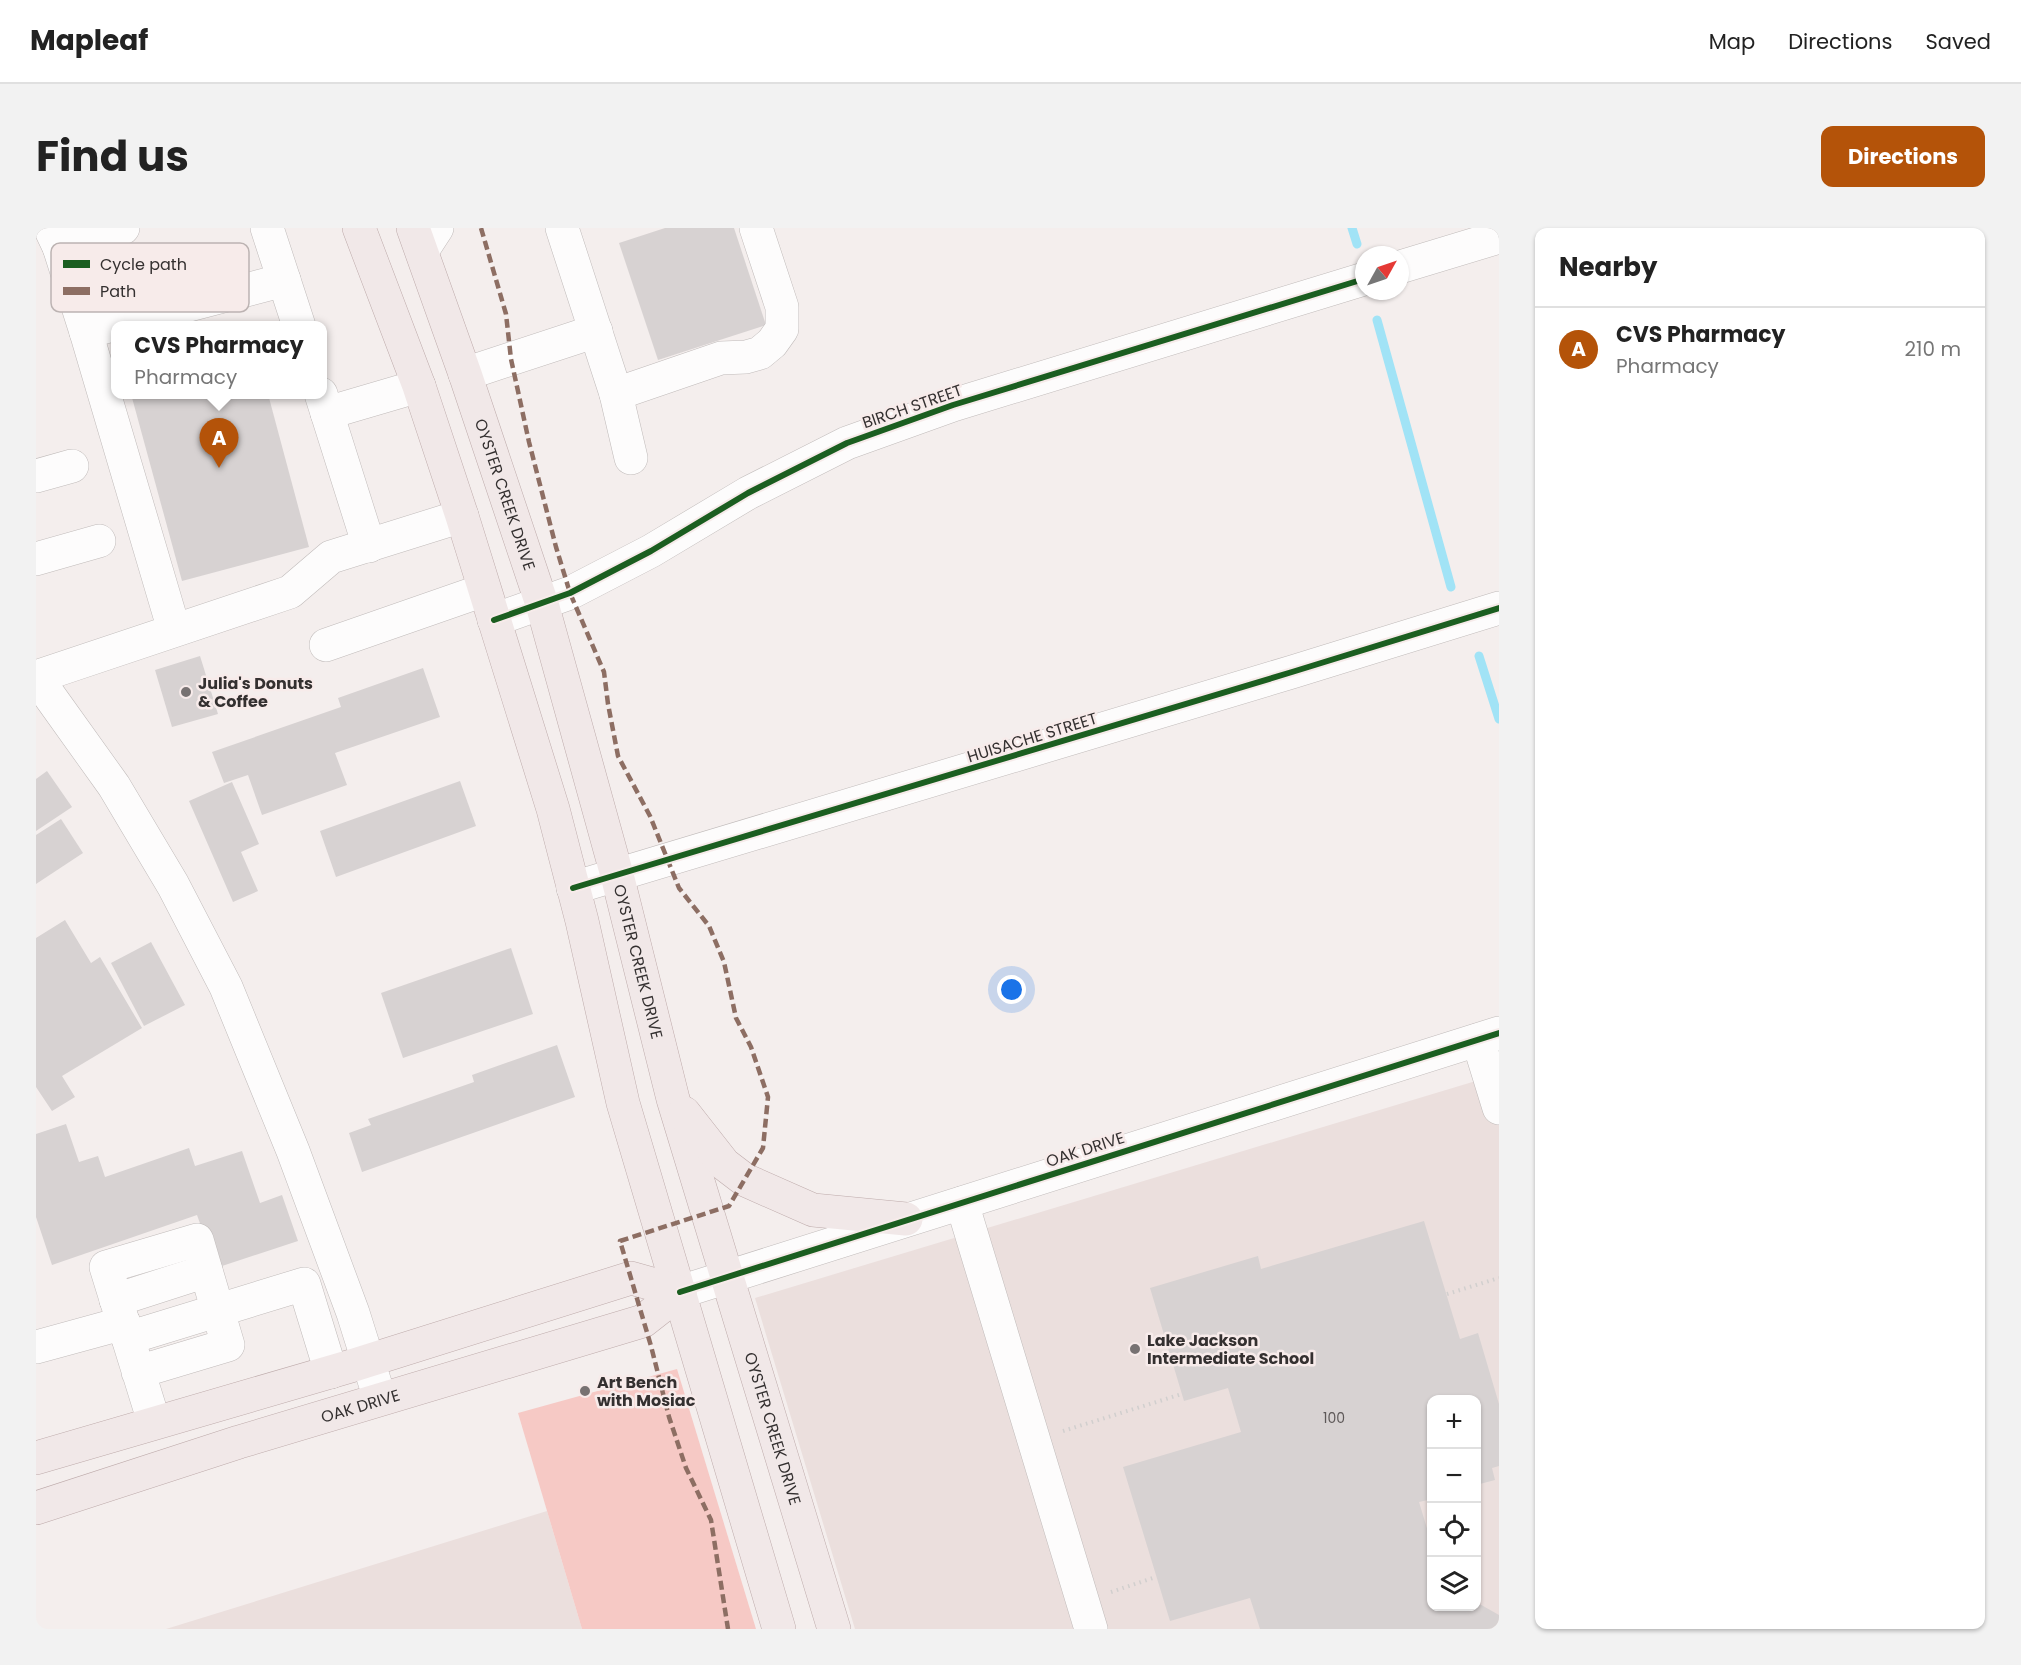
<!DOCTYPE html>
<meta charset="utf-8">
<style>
body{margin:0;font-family:Poppins,sans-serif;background:#f2f2f2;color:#222}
.controls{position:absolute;right:18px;bottom:18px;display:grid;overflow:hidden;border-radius:12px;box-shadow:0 2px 4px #0004}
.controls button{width:54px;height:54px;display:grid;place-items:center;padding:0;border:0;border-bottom:2px solid #e0e0e0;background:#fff;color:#222;font:30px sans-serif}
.compass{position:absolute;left:1319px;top:18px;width:54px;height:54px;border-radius:50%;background:#fff;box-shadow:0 2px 4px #0004;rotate:50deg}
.you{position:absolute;left:976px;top:762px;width:21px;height:21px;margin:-15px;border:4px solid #fff;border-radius:50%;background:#1a73e8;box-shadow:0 0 0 9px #1a73e833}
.badge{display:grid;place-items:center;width:39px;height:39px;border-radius:50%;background:#b45309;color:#fff;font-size:20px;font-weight:700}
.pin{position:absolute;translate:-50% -50px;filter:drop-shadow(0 2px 3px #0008)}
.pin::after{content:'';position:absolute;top:32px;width:21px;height:18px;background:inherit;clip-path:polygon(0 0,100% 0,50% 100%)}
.popup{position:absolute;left:75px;top:93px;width:216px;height:78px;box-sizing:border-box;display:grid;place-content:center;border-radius:12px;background:#fff;filter:drop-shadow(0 2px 4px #0005);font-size:20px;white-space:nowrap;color:#767676}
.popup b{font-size:22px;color:#222}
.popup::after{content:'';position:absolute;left:50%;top:100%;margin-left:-12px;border:12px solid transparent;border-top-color:#fff}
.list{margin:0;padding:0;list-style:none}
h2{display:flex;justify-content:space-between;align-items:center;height:78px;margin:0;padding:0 24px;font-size:26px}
h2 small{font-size:20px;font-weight:400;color:#767676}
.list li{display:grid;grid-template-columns:39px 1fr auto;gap:18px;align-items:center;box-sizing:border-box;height:84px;padding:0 24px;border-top:2px solid #e0e0e0}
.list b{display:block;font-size:22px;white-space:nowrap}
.list p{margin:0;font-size:20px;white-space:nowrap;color:#767676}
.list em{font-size:20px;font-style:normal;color:#767676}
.icon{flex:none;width:33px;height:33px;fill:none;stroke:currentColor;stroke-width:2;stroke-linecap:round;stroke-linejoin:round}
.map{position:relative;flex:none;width:1463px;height:1401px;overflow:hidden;border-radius:12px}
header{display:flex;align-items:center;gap:36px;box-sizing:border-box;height:84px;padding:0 30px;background:#fff;border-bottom:2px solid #e0e0e0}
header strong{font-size:28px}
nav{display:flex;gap:33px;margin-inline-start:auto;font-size:21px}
.intro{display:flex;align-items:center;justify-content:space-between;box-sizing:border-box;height:144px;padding:0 36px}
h1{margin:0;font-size:42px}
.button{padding:15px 27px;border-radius:12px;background:#b45309;color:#fff;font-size:21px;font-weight:700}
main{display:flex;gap:36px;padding:0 36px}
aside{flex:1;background:#fff;border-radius:12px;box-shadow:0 2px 4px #0004}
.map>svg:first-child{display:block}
</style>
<header>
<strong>Mapleaf</strong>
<nav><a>Map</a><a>Directions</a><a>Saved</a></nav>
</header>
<div class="intro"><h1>Find us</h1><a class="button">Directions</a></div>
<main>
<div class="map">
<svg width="1463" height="1401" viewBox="0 0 1463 1401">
<rect width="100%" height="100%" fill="#f4eeed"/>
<g fill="#ebdfdd" fill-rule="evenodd">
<path d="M1463 846V1401H819L719 1070ZM1396 1172H1440V1378H1396Z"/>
<path d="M511 1283 546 1401H130Z"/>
</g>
<path fill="#f6c9c5" d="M641 1141 720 1401H546L482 1185Z"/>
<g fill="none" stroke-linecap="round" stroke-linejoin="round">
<g stroke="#a1e3f6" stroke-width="9">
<path d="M1316 0 1321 16"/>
<path d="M1341 92 1415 359"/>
<path d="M1443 428 1463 491"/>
</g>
</g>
<g fill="#d7d2d2">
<path d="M629 0H698L730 97 622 132 583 15Z"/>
<path d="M95 166H232L273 319 146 353Z"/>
<path d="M164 428 182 486 136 499 119 442Z"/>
<path d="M387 440 404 489 299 525 311 557 226 587 212 547 188 555 176 524 305 479 302 470Z"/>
<path d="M11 543 36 579 0 603V551Z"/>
<path d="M424 553 440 598 300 649 284 603Z"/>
<path d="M196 554 223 616 205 624 222 663 197 674 153 573Z"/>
<path d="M25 591 47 625 0 656V607Z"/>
<path d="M29 692 55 735 64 729 106 800 26 848 39 869 16 883 0 859V710Z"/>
<path d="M115 714 149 777 108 798 75 735Z"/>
<path d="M475 720 497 786 367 830 345 765Z"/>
<path d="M521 817 539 869 326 944 313 905 335 897 332 891 438 854 436 847Z"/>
<path d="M30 896 43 934 62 928 69 949 153 920 159 938 206 923 224 975 246 967 262 1013 180 1040 161 987 16 1037 0 989V906Z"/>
<path d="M1388 993 1424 1111 1442 1105 1463 1176V1238L1456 1240 1459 1252 1440 1257V1172H1396V1271L1383 1274 1396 1317V1378H1440V1374L1463 1387V1401H1224L1214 1370 1134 1393 1087 1239 1205 1204 1192 1160 1148 1173 1114 1060 1222 1028 1225 1041Z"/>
</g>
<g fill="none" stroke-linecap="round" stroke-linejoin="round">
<g stroke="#c0bbba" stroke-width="34">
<g id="minor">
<path d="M14 0 23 19 50 104 138 402"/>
<path d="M231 0 263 98"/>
<path d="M526 0 580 166 595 230"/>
<path d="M23 19 87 0"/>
<path d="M386 23 401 0"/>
<path d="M1364 39 1463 9"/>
<path d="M50 104 248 52"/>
<path d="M429 146 560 103"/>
<path d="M285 166 333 318"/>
<path d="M580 166 685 130 710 129 724 125 736 115 746 101V79L720 0"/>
<path d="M291 185 383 158"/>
<path d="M0 248 36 238"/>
<path d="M0 331 63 313"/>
<path d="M458 392 534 365 615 323 712 265 811 215 917 177 1328 51"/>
<path d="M290 417 448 362"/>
<path d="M537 660 1256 444 1463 380"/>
<path d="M1442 812 1463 880"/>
<path d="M926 975 1055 1401"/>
<path d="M644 1064 1463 805"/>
<path d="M80 1072 170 1043"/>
<path d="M92 1110 268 1056 295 1144"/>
<path d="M0 1119 88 1095"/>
<path d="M102 1144 192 1117 161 1012 70 1039 118 1194"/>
<path d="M344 1171 317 1085 257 923 190 759 137 657 78 558 0 449 254 364 295 329 426 288"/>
</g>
</g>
<g stroke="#beabab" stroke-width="34">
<g id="major">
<path d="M323 0 383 158 426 288 517 581 546 693 587 875 743 1401"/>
<path id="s1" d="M377 0 429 146 506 376 581 647 637 871 798 1401"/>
<path d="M648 885 688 936 709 952 777 982 870 991"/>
<path d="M0 1230 315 1138 595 1050 644 1064"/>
<path id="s2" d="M0 1280 203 1214 607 1093 644 1064"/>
</g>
</g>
<g stroke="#d1cfce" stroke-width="4" stroke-dasharray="1.5 4.5" stroke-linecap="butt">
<path d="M1411 1066 1463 1050"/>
<path d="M1027 1203 1146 1166"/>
<path d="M1075 1364 1120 1349"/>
</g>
<use href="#minor" stroke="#fdfcfc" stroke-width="33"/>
<use href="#major" stroke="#f1e8e8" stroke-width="33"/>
<path stroke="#8d6e63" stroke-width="4.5" stroke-dasharray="9 4.5" stroke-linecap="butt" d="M445 0 470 86 475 131 493 214 520 319 534 365 568 444 572 476 582 528 614 588 643 660 673 698 688 734 700 790 715 819 732 869 727 920 693 978 584 1013 615 1118 633 1189 650 1240 675 1292 692 1401"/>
<g stroke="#f7ebea" stroke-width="10">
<g id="cycleway">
<path d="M458 392 534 365 615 323 712 265 811 215 917 177 1328 51"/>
<path d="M537 660 1256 444 1463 380"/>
<path d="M644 1064 1463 805"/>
</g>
</g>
<use href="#cycleway" stroke="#1b5e20" stroke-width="6"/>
</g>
<g fill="#777272" stroke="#f7ebea" stroke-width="2">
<circle cx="150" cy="464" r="6"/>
<circle cx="1099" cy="1121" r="6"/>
<circle cx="549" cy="1163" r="6"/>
</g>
<g text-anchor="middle" stroke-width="5" stroke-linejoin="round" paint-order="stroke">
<g font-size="14" fill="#5d5858">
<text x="1298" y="1195">100</text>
</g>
<g font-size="16" fill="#343030" stroke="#f7ebea">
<text transform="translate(876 178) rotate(-19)" y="6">BIRCH STREET</text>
<text dy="6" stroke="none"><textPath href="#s1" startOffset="282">OYSTER CREEK DRIVE</textPath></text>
<text transform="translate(996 509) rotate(-17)" y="6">HUISACHE STREET</text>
<text dy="6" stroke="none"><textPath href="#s1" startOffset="768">OYSTER CREEK DRIVE</textPath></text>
<text transform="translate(1049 921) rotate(-18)" y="6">OAK DRIVE</text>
<text dy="6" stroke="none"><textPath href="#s2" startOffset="340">OAK DRIVE</textPath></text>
<text dy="6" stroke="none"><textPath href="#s1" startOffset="1254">OYSTER CREEK DRIVE</textPath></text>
</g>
<g font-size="16" font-weight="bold" fill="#343030" stroke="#f7ebea" text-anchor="start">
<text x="162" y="461">Julia's Donuts<tspan x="162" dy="18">&amp; Coffee</tspan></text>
<text x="1111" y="1118">Lake Jackson<tspan x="1111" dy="18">Intermediate School</tspan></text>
<text x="561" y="1160">Art Bench<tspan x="561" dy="18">with Mosiac</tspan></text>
</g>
</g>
<rect x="15" y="15" width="198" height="69" rx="9" fill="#f7ebea" stroke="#bcb3b2" stroke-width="1.5"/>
<rect x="27" y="32" width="27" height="8" fill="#1b5e20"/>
<rect x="27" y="59" width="27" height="8" fill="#8d6e63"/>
<g font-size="16" fill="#343030">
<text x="64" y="42">Cycle path</text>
<text x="64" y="69">Path</text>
</g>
</svg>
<div class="controls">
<button>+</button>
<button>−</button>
<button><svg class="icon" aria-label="locate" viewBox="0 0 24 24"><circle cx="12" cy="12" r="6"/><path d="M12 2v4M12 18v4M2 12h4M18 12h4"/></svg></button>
<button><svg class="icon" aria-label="layers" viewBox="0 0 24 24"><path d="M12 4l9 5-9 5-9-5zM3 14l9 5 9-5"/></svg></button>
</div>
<svg class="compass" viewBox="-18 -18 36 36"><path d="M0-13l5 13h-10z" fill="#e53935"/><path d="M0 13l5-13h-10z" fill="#767676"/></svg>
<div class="you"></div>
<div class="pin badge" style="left:183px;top:240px">A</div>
<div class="popup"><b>CVS Pharmacy</b>Pharmacy</div>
</div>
<aside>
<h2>Nearby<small></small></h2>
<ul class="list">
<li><span class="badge">A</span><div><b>CVS Pharmacy</b><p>Pharmacy</p></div><em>210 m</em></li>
</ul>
</aside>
</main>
